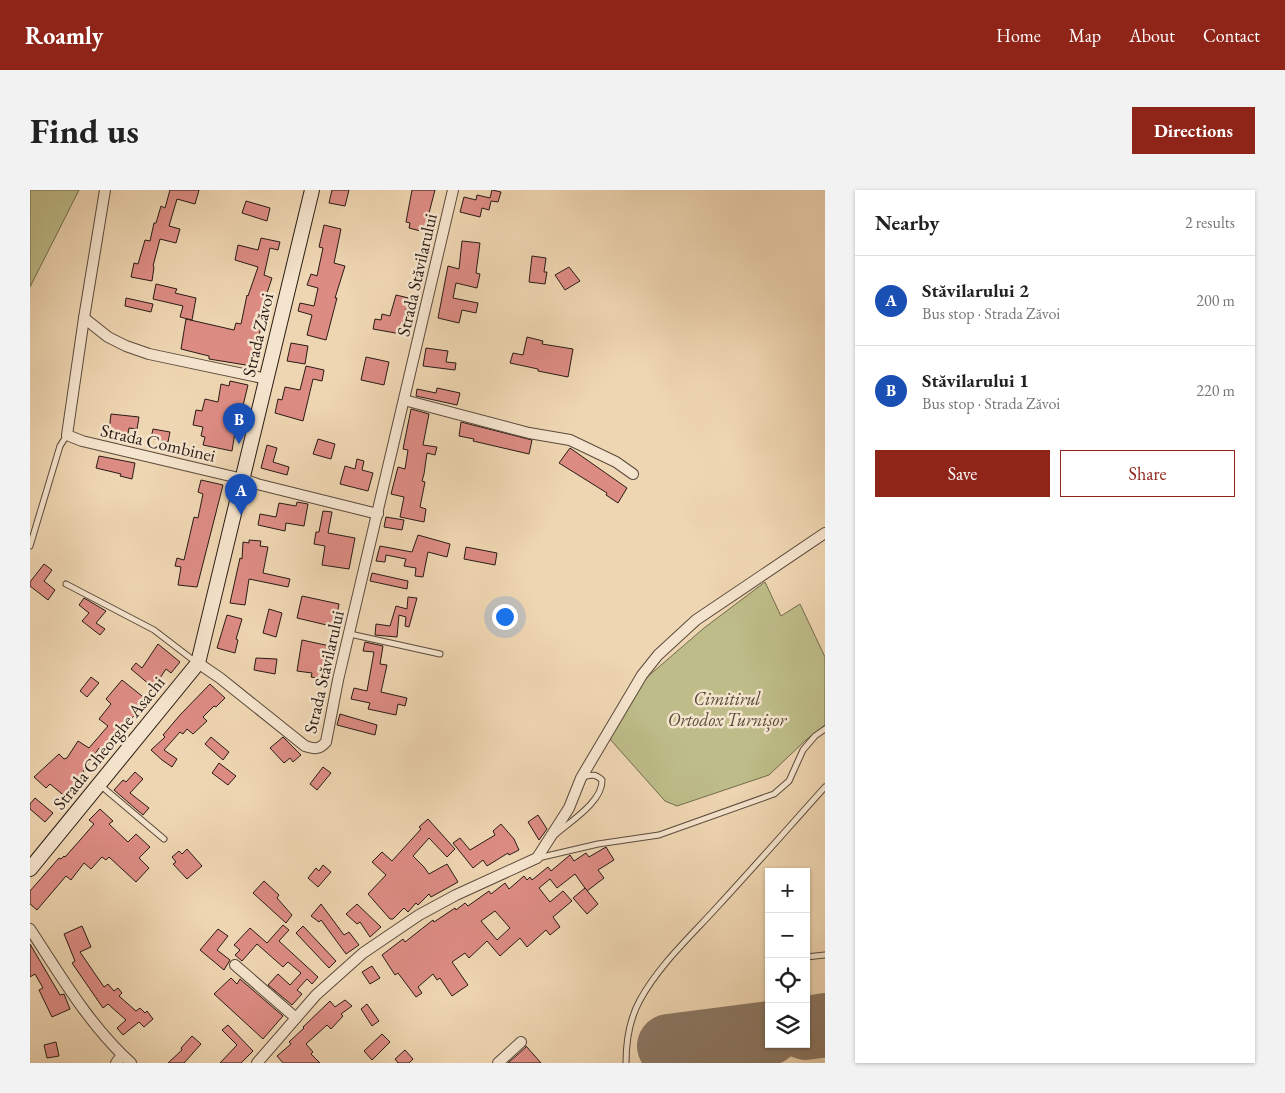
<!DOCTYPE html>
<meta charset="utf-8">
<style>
body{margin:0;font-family:"EB Garamond",serif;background:#f2f2f2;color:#222}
.controls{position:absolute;right:15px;bottom:15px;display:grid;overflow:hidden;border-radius:0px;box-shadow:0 1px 4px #0004}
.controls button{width:45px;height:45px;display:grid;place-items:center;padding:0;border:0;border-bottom:1px solid #e0e0e0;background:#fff;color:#222;font:25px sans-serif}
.you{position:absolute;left:474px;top:426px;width:18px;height:18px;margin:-12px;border:4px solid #fff;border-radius:50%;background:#1a73e8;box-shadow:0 0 0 8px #1a73e833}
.badge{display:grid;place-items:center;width:32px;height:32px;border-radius:50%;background:#8f2418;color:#fff;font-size:16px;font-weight:700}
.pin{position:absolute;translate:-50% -41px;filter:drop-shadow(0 1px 2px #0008)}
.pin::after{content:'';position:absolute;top:26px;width:18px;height:15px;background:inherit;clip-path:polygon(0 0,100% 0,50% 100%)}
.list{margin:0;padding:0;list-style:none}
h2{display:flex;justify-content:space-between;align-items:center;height:65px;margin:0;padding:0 20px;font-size:21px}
h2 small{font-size:16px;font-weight:400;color:#767676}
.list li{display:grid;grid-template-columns:32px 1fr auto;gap:15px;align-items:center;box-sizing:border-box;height:90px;padding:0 20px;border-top:1px solid #e0e0e0}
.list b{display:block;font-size:19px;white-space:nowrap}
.list p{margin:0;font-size:16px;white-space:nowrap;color:#767676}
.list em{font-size:16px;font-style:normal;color:#767676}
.actions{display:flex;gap:10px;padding:15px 20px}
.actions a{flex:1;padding:11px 0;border:1px solid #8f2418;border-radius:0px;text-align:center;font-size:18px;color:#8f2418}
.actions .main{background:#8f2418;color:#fff}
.icon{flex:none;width:28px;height:28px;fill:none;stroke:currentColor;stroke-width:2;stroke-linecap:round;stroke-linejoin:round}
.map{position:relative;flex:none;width:795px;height:873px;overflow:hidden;border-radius:0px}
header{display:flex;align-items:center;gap:30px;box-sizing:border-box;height:70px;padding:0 25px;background:#8f2418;color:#fff}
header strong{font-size:24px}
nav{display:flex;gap:28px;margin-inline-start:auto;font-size:18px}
.intro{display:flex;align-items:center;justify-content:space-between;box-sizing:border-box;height:120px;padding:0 30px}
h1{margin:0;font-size:35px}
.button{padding:12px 22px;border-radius:0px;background:#8f2418;color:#fff;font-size:18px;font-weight:700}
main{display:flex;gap:30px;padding:0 30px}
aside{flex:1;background:#fff;border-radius:0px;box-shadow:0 1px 4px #0004}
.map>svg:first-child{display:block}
</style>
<header>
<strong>Roamly</strong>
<nav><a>Home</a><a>Map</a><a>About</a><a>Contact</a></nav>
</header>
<div class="intro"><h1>Find us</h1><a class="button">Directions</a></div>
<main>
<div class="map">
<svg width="795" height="873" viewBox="0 0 795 873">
<rect width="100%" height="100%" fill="#efd6b2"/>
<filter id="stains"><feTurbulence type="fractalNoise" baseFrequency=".004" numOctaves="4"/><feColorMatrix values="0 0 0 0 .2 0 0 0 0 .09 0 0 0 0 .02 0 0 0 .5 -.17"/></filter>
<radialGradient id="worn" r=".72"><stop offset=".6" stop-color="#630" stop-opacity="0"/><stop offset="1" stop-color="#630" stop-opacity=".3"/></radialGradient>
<g fill="#bebd89" stroke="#736c4f">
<path d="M0 0H49L0 97Z"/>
<path d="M735 392 751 426 770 414 795 467V535L777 549 739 585 647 616 635 611 579 548 616 488 674 438Z"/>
</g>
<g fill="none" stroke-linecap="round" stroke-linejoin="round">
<g stroke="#8c7864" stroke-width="64">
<path d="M776 838 795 835"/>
<path d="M639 856 739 843"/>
</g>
</g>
<g fill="#dd8c84" stroke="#281b15" fill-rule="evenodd">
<path d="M140 0H169L165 14 147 9 139 36 150 39 146 53 130 49 123 76 124 77 122 91 101 87 104 73 108 74 115 50 120 51 124 33H126L131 16 135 18Z"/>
<path d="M302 0H319L315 16 299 13Z"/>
<path d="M382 0H405L394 42 379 38 380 33 376 32Z"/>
<path d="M462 0 471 2 468 12 461 11 459 20 452 18 450 27 430 22 434 7 446 10 447 5 460 8Z"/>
<path d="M216 11 240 18 237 31 212 23Z"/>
<path d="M294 35 311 39 304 73 315 76 305 108H307L296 150 277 145 282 125 268 121 270 113 284 116 288 98 277 95 281 84 287 86 293 58 289 57Z"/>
<path d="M231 48 250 52 248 60 240 58 234 85 242 88 236 106H238L222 176 179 169V166L151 159 156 129 204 140 206 133 211 134 217 105 218 106 228 77 205 70 208 55 228 60Z"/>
<path d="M432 51 450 53 446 83 450 84 447 98 426 93 423 108 448 113 446 123 432 120 429 133 408 128 418 76 429 79Z"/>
<path d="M502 66 516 68 514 82H517L515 94 499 92Z"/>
<path d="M539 77 550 91 535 100 525 85Z"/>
<path d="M126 94 147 99 145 103 166 108 162 130 150 127 153 116 123 109Z"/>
<path d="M366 105 383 109 380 121 376 119 371 144 343 139 345 129 351 130 352 124 360 126Z"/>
<path d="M96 108 123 114 121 122 95 116Z"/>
<path d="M497 147 513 151 512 154 543 159 538 187 508 181V179L480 173 483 163 493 165Z"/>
<path d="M261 153 278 156 275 174 257 171Z"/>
<path d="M396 158 418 161 416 172 426 173 425 180 393 176Z"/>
<path d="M336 167 359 172 354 195 331 190Z"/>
<path d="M276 176 294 180 292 191 283 189 273 231 245 223 248 209 252 210 255 197 270 200Z"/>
<path d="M200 191 218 195 211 224 208 223 202 261 173 255 175 247 171 246 173 237 163 235 166 220 172 221 175 209 188 212 191 194 199 196Z"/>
<path d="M407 198 430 203 427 215 386 206 387 199 406 203Z"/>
<path d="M381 219 399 224 393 255 407 257 405 265 397 263 394 284 392 291 395 292 390 317 396 319 394 332 370 327 374 307 361 304 368 277 375 279 378 260 373 259Z"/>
<path d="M81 224 109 227 107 239 99 238 98 244 79 241Z"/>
<path d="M431 232 502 250 499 264 443 251 444 249 429 246Z"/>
<path d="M123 239 140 242 138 252 121 248Z"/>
<path d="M288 249 305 254 301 269 283 264Z"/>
<path d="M237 255 247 258 243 272 259 277 257 285 231 278Z"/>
<path d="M540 258 597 298 588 313 576 305 577 303 529 273Z"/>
<path d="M69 266 105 273 102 289 90 286 91 284 66 278Z"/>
<path d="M327 269 334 271 332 280 343 283 338 301 310 294 315 276 325 279Z"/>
<path d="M171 290 193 295 167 397 148 395 151 377 145 376 147 368 154 370 164 327 168 328 173 304 168 302Z"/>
<path d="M267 312 278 314 274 336 256 333 255 341 228 335 230 324 246 327 249 313 266 316Z"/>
<path d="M293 321 302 322 298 343 325 348 319 379 292 375 295 356 284 354 286 342H289Z"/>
<path d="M356 327 374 330 372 340 354 337Z"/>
<path d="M388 345 420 354 417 367 398 362 393 387 385 386 386 378 374 376 376 369 356 365 355 372 346 371 350 356 382 362Z"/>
<path d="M219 350 231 351 230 356 238 357 233 383 260 389 258 397 219 389 215 415 200 413 210 368 212 369 213 352 219 353Z"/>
<path d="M436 357 467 363 465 375 434 369Z"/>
<path d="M14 374 22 380 14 391 25 400 18 410 0 396V392Z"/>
<path d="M342 383 378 391 377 399 340 391Z"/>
<path d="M272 406 309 414 305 437 267 428Z"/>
<path d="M378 407 387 408 379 437 375 436 376 427 369 425 367 447 345 445 346 434 360 436 366 416 377 419Z"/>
<path d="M54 408 76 421 66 433 75 439 70 445 52 431 59 423 49 415Z"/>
<path d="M239 419 252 423 246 447 233 443Z"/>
<path d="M197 425 212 429 206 449 208 450 205 463 187 458Z"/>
<path d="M272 450 300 456 298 463H296L292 489 281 487 282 483 267 481Z"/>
<path d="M335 452 353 456 350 474 357 475 351 502 377 508 375 516 368 514 366 525 338 519 340 513 321 509 324 498 337 501 344 462 333 461Z"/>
<path d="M128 454 150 472 141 483 136 479 128 491 132 494 126 500 101 479 106 473 112 478Z"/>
<path d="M226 468 247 469 245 484 224 480Z"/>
<path d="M61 487 69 493 57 507 50 501Z"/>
<path d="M92 490 117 510 74 562 69 558 53 582 56 584 37 608 20 594 16 598 4 587 29 564 34 569 37 568 48 551 59 558 78 536 69 529 81 514 76 509Z"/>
<path d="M180 494 195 508 186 517 184 516 173 527 177 531 163 544 157 539 153 544 150 542 134 560 147 569 142 577 132 570 121 560 135 547 133 545 150 525Z"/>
<path d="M310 524 347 535 345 545 307 535Z"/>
<path d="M181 547 199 562 193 570 175 554Z"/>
<path d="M253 547 271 565 263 572 260 568 254 573 240 558Z"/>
<path d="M189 573 206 586 198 595 182 583Z"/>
<path d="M293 577 301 583 287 600 280 594Z"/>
<path d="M105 582 113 589 100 603 119 618 113 625 84 600 93 590 96 592Z"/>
<path d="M5 608 23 623 15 632 0 619V614Z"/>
<path d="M70 619 83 631 79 634 98 652 106 644 120 657 109 668 119 678 106 692 79 667 76 670 72 667 61 679 54 673 41 690 36 686 7 720 0 714V701L29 668 31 669 34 666 35 667 51 649 64 634 59 630Z"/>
<path d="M508 625 517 639 509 650 498 632Z"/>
<path d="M398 629 425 659 417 667 399 648 383 666 394 677 399 684 417 674 428 692 401 707 399 704 388 715 386 713 378 722 374 718 363 729H360L338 704 356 685 342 672 352 662 362 671 391 639 389 637Z"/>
<path d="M471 634 484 649 489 660 479 665 478 663 457 676 453 670 443 678 423 653 430 648 440 660 465 645 463 641Z"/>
<path d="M576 657 584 670 568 680 574 688 557 701 545 684 527 698 520 689 509 698 520 712 533 701 542 711 523 727 530 737 520 745 516 740 497 757 490 748 470 766 457 751 439 768 435 763 422 772 438 795 422 806 410 788 407 790 403 784 388 797 392 803 386 807 368 783 365 785 352 765 373 749 375 752 403 730 404 732 425 718 426 720 435 713 438 716 459 701 461 704 475 693 479 699 494 686 497 690 500 687 502 690 518 677 521 681 540 665 544 671 556 663 559 667ZM465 721 480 738 467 750 451 731Z"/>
<path d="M157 659 172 676 157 689 143 674 146 672 142 667 149 661 152 664Z"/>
<path d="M293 675 301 682 288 697 278 688 286 678 289 681Z"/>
<path d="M234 691 249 705 247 708 262 725 256 733 223 703Z"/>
<path d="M555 698 568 714 557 724 543 708Z"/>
<path d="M291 714 314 745 319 742 329 755 316 764 291 730 289 732 281 726Z"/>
<path d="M327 714 351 737 340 747 330 732 327 734 316 724Z"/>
<path d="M253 735 259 740 249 751 288 787 282 794 277 789 267 800 272 804 262 815 238 795 248 784 260 795 271 783 258 772 253 777 227 754 212 771 205 765 210 760 204 755 220 738 237 753Z"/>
<path d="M52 736 61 757 50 762 74 797 78 794 84 801 88 798 92 803 89 806 106 821 110 818 115 823 117 821 123 829 114 837 109 832 93 845 87 838 96 830 78 814 73 818 42 773 45 771 34 744Z"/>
<path d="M273 736 306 771 299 778 266 743Z"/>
<path d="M188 739 198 746 187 760 200 770 194 780 170 760Z"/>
<path d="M0 754 30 805 34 804 40 819 22 827 9 800 13 798 5 784 0 787Z"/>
<path d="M342 776 350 788 340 794 332 782Z"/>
<path d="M201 788 207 794 210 789 253 826 233 849 184 804Z"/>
<path d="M315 810 322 816 311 824 313 826 301 839 297 835 276 854 283 862 281 864 290 873H253L247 866 261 854 259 852 274 838 273 837 300 811 305 817Z"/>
<path d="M337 814 349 831 342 836 331 819Z"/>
<path d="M198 835 223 861 211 873H190L207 855 192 840Z"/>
<path d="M352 844 360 852 342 870 334 861Z"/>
<path d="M162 846 171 854 154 873H138L152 860 151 858Z"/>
<path d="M26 852 29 866 17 868 14 855Z"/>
<path d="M496 856 511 873H478L496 857Z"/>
<path d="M375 860 383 869 379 873H368L365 869Z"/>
</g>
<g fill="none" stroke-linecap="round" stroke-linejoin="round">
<g stroke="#5a4a3c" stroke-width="7">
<g id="lane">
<path d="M0 356 30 256 37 245"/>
<path d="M36 394 124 440 167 473"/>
<path d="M320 444 410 464"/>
<path d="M70 595 134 649"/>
<path d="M526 644C541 631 573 611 572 590 565 583 561 585 552 587"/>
<path d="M508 668 568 654 629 645 744 604 759 591 773 560 785 546 795 539"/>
<path d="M776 767 795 765"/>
<path d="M596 873C596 851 599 830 610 810 629 775 661 746 688 716 724 677 759 637 795 597"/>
</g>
</g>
<g stroke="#5a4a3c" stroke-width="12">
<g id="street">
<path d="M75 0 54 128 37 245 52 251 213 289 227 294 348 324"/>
<path d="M54 128 78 147 96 156 119 164 237 189"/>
<path d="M374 210 499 243 540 250 586 272 603 284"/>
<path d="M168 473 190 488 275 556C284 559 289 560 296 552L308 490 423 0"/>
<path d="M0 739C31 786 59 835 101 873"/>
<path d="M205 775 266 828"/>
<path d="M86 873 92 865"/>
<path d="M227 873 286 805 333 763 389 725 426 705 507 668 539 618 551 588 612 485 628 465 666 430 795 343"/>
<path d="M468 873 491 852"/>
</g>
</g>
<g stroke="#281b15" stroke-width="16">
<path id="secondary" d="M0 679 168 473 282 0"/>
</g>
<use href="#lane" stroke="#f5e4cd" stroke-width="5"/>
<use href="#street" stroke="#f5e4cd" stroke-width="10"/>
<use href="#secondary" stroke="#f5e4cd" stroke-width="14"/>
</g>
<g text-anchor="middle" stroke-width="5" stroke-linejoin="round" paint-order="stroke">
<g font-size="18" fill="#281b15" stroke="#f5e4cd">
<text transform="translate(387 85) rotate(-77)" y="6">Strada Stăvilarului</text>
<text transform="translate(228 145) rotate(-77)" y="6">Strada Zăvoi</text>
<text transform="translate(128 253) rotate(13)" y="6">Strada Combinei</text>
<text transform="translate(294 482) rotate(-77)" y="6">Strada Stăvilarului</text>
<text transform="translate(79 553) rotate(-51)" y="6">Strada Gheorghe Asachi</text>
</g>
<g font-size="18" font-style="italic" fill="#554c38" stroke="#f5e4cd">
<text x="697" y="515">Cimitirul<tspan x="697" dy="21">Ortodox Turnișor</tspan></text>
</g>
</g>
<rect width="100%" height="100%" filter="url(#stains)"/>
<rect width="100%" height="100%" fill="url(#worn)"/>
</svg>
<div class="controls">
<button>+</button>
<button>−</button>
<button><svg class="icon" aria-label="locate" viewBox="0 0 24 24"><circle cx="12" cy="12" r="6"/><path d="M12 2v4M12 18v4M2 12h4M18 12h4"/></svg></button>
<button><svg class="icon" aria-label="layers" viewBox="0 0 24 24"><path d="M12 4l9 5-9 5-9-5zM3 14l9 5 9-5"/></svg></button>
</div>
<div class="you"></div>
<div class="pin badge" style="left:211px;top:325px;background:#1a4fb4">A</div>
<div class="pin badge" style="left:209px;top:254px;background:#1a4fb4">B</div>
</div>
<aside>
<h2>Nearby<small>2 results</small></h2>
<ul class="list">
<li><span class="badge" style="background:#1a4fb4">A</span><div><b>Stăvilarului 2</b><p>Bus stop · Strada Zăvoi</p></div><em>200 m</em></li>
<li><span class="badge" style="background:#1a4fb4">B</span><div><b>Stăvilarului 1</b><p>Bus stop · Strada Zăvoi</p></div><em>220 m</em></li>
</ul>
<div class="actions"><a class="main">Save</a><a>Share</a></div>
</aside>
</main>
